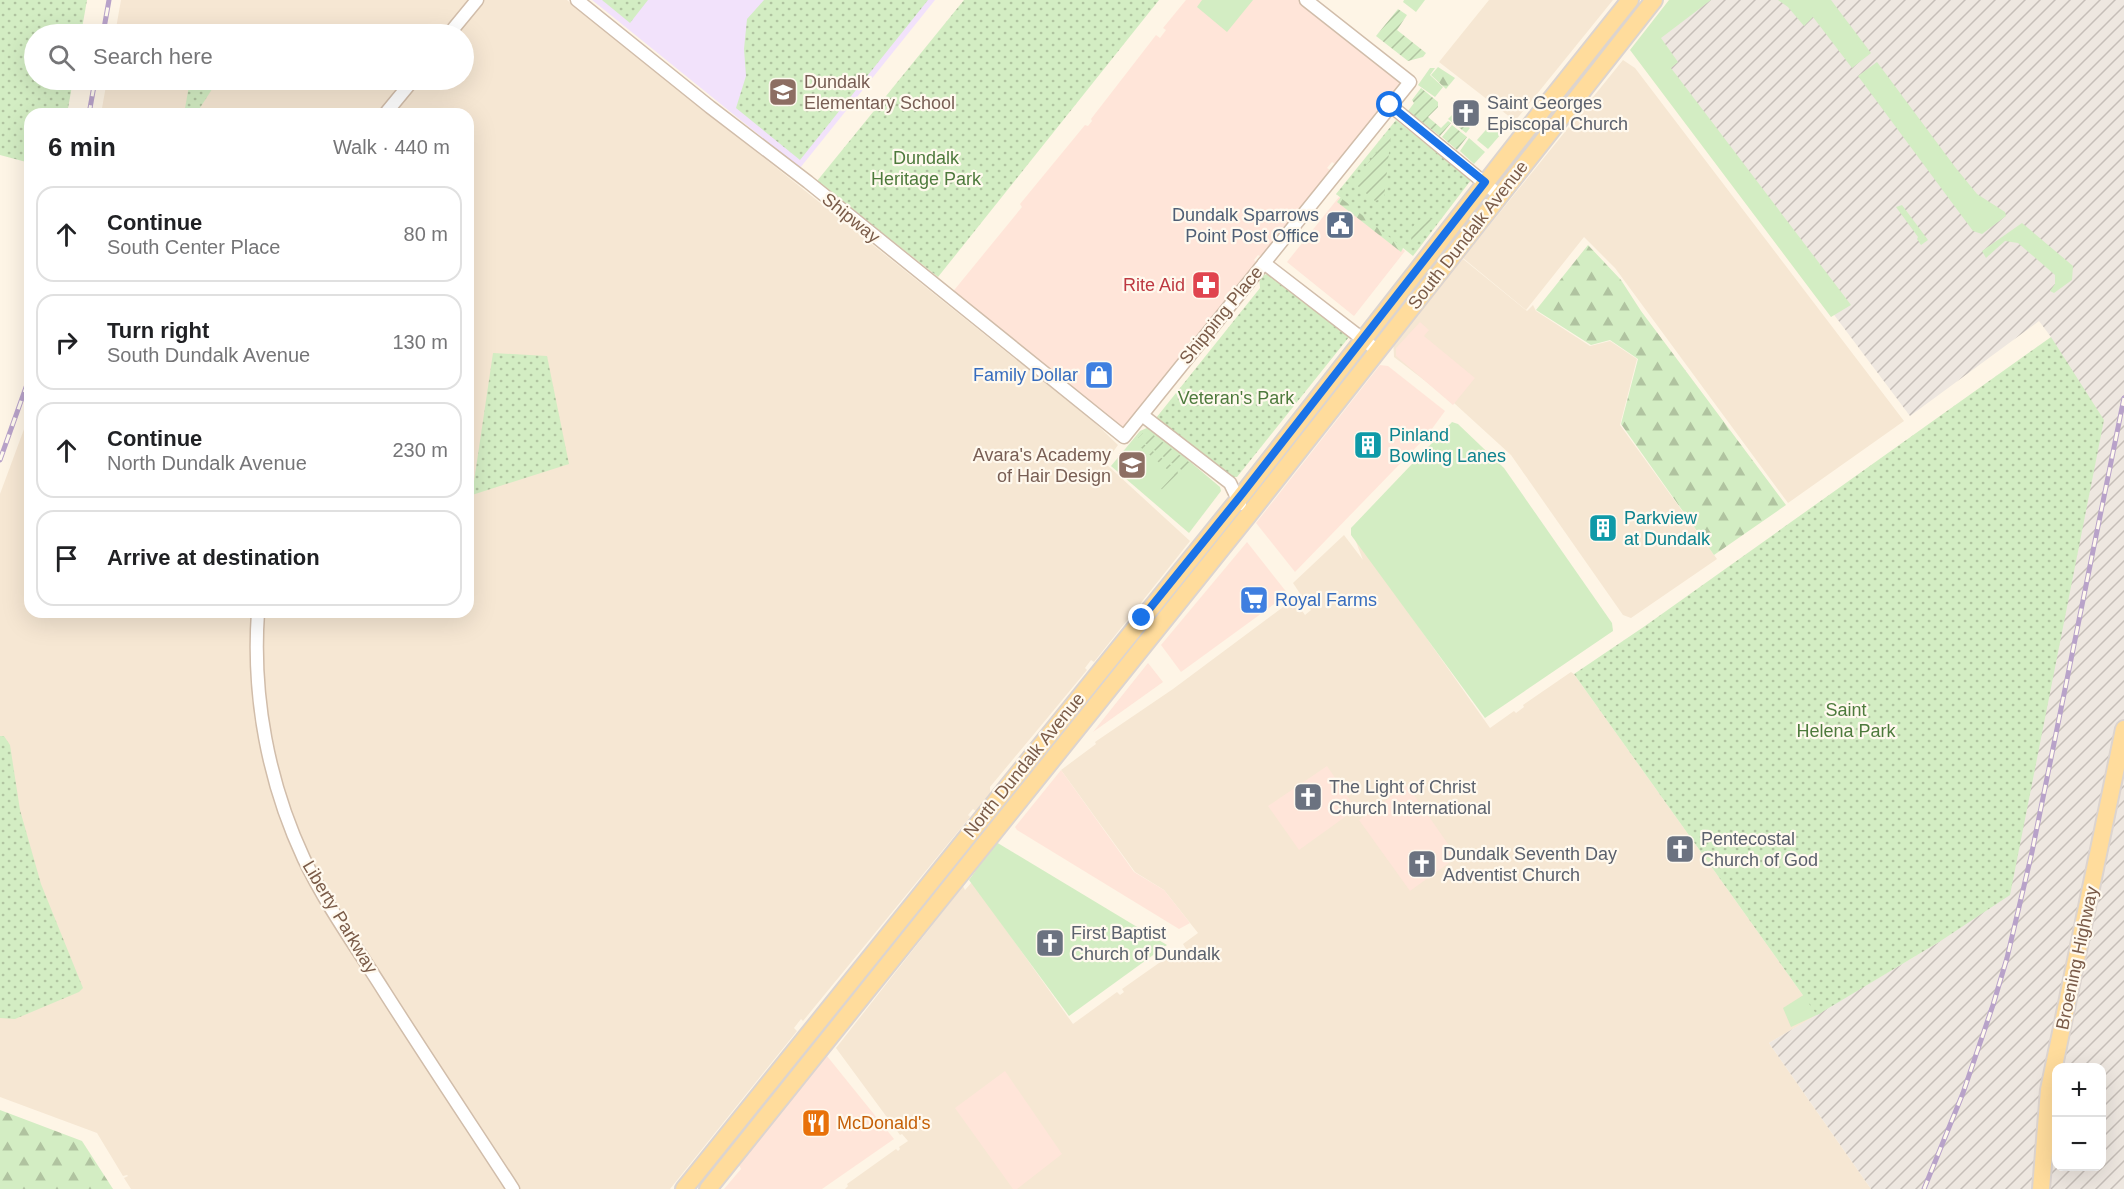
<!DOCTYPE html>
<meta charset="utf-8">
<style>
body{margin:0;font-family:Helvetica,sans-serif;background:#f2f2f2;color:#202124}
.controls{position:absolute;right:18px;bottom:18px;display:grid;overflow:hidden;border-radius:12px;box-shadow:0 6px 24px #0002}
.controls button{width:54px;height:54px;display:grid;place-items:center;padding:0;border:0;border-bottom:2px solid #e0e0e0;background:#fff;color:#202124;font:30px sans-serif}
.stop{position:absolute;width:18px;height:18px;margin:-14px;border:4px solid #1a73e8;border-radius:50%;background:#fff}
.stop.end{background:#1a73e8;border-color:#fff;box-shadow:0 2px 6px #0008}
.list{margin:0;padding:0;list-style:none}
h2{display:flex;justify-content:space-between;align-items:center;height:78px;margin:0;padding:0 24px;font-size:26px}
h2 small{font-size:20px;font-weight:400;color:#757577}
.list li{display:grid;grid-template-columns:39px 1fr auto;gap:18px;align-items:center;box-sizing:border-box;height:96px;margin:0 12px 12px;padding:0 12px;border:2px solid #e0e0e0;border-radius:18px}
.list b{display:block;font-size:22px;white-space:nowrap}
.list p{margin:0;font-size:20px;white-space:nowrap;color:#757577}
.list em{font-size:20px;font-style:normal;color:#757577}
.icon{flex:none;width:33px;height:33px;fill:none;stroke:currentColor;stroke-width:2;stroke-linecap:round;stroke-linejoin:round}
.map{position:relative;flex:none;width:2124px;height:1189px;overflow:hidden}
.search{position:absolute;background:#fff;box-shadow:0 6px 24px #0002;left:24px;top:24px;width:450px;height:66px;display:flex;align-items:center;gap:15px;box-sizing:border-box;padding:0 21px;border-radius:33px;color:#757577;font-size:22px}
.panel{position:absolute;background:#fff;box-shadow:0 6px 24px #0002;left:24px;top:108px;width:450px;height:510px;border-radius:18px}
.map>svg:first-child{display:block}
</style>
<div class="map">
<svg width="2124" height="1189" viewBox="0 0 2124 1189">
<defs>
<pattern id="industrial-furrows" width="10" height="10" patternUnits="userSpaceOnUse" patternTransform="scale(1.5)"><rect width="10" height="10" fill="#eee7e0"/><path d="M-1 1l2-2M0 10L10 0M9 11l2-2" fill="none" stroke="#c6beb8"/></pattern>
<pattern id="forest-firs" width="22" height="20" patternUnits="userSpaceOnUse" patternTransform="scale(1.5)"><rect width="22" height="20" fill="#d3edc3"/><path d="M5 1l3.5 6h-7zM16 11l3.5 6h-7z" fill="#b0c3a0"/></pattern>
<pattern id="park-dots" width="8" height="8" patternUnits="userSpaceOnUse" patternTransform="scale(1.5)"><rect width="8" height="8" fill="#d3edc3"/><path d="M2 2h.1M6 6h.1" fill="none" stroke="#b0c3a0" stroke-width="1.8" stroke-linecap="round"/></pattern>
<pattern id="garden-furrows" width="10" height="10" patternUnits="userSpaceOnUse" patternTransform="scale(1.5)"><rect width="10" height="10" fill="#d3edc3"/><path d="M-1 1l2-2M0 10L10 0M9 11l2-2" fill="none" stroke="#b0c3a0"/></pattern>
</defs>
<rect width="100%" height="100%" fill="#fef5e6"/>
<g fill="#f6e7d3">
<path d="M121 0H567L1094 422 1118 445 1105 463 1190 541 1094 662 1091 660 1085 668 1087 670 990 787V798L976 811 973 809 968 815 970 817 803 1021 801 1019 794 1028 797 1031 670 1189H131L124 1178 128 1176 127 1175 123 1176 97 1133 0 1097V494L30 413V612H468V114H101L107 80H464V34H115Z"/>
<path d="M1489 0H1613L1515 121 1439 62Z"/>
<path d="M1623 60 1635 68 1904 421 1788 503 1615 268 1584 237 1526 310 1463 258Z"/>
<path d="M1463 259 1527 311 1533 305 1536 311 1590 346 1610 341 1637 359 1620 425 1717 559 1631 618 1623 615 1511 455 1454 403 1394 357 1393 338Z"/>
<path d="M1353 534 1490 728 1514 711 1516 713 1524 707 1523 705 1571 672 1574 674 1817 1015 1769 1043 1871 1189H845L848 1186 847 1184 896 1149 898 1151 900 1149 899 1147 908 1141 902 1134 900 1135 836 1048 963 886 965 890 972 882 1073 1024 1117 992 1120 995 1124 992 1122 989 1176 951 1178 954 1186 949 1183 944 1198 933 1164 890 1135 872 1061 770 1096 744 1095 742 1173 689 1294 599 1305 615 1311 610 1293 583 1344 535 1363 560Z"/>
</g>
<g fill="#ffe5d9">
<path d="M1186 0H1301L1403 82 1335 164 1332 162 1327 168 1330 170 1262 257 1258 255 1254 260 1257 263 1194 342 1191 340 1187 345 1188 346 1121 431 951 294 1022 207 1020 204 1085 125 1088 126 1092 121 1091 119 1156 35 1160 38 1166 30 1163 28Z"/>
<path d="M1339 197 1405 251 1354 316 1287 262Z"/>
<path d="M1420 322 1429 330 1424 336 1475 378 1453 405 1396 356V348Z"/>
<path d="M1380 365 1388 366 1445 411 1426 437 1295 572 1256 523Z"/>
<path d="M1247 542 1288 594 1181 672 1161 645Z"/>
<path d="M1148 663 1163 682 1093 732Z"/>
<path d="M1327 766 1356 809 1299 850 1268 806Z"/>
<path d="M1061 770 1134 872 1164 890 1190 923 1179 929 1017 830 1015 827Z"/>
<path d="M1407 785 1457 857 1410 891 1359 820Z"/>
<path d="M827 1056 894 1139 822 1189H724L741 1169 739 1165Z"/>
<path d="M1005 1071 1062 1154 1017 1189H1013L955 1108Z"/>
</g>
<path fill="url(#industrial-furrows)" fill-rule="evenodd" d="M1675 0H2124V1189H1871L1769 1043 1939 942 2051 337 2039 321 1910 416 1636 51ZM2056 1068H2102V1166H2056Z"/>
<path fill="#f2e2fb" d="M592 0H935L800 168Z"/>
<g fill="#d3edc3">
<path d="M1202 0H1253L1227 32 1197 7Z"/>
<path d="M1669 0H1711L1661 38 1678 62 1671 68 1851 305 1831 317 1630 50Z"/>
<path d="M1778 0H1831L1871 53 1852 68 1813 17 1804 26 1788 7Z"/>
<path d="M1877 62 1955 167 1977 194 2005 212 2006 216 1982 234 1973 231 1858 76Z"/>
<path d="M1430 68H1435L1430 75 1443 87 1435 97 1418 85Z"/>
<path d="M1498 116 1508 126 1488 149 1477 140Z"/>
<path d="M1469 138 1485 152 1474 164 1460 151Z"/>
<path d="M1902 205 1928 240 1921 245 1917 239 1918 237 1896 207Z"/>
<path d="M2022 223 2073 266 2072 280 2054 293 2050 291 2055 284V275L2018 243 2005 241 1986 258 1982 251Z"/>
<path d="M1452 422 1458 424 1504 468 1612 623 1613 631 1485 718 1351 535V528Z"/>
<path d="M1149 427 1220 487 1221 491 1189 533 1111 466 1140 431Z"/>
<path d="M996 842 1167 945 1069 1016 969 880Z"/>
<path d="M1813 989 1830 1005 1821 1013 1791 1027 1783 1008Z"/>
</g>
<g fill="url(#forest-firs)">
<path d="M1404 0H1425L1416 12 1403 2Z"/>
<path d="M1438 67 1455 78 1446 89 1431 75Z"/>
<path d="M1350 186 1405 244 1401 252 1337 202Z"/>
<path d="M1588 245 1621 280 1641 311 1786 505 1714 555 1621 424 1638 359 1610 340 1591 345 1536 310Z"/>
<path d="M1136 930 1157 943 1113 973 1109 964Z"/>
<path d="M0 1110 82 1141 113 1189H0Z"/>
</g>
<g fill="url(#park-dots)">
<path d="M0 0H87L81 34H34V80H73L67 114H30V163L0 155Z"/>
<path d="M602 0H648L630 23Z"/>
<path d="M764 0H928L800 160 736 108 746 76 744 49 747 19Z"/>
<path d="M964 0H1159L938 277 817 181Z"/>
<path d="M190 80H218L196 114H184Z"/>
<path d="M1396 120 1471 180 1413 256 1336 194Z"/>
<path d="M1270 274 1349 337 1237 477H1232L1156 418 1260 288 1259 275Z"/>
<path d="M2051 337 2104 420 2010 895 1939 942 1817 1015 1574 674 1645 626Z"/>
<path d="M493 353 547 356 569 464 472 495Z"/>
<path d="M0 736H4L10 745 20 810 41 884 83 988 79 992 15 1019 0 1018Z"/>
</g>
<g fill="url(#garden-furrows)">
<path d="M1398 9 1407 15 1397 30 1426 53 1423 57 1408 61 1376 36Z"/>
<path d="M1421 88 1438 102V107L1428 117 1441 128 1448 121 1451 123 1440 136 1408 111 1414 103 1412 100Z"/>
<path d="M1453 114 1470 128 1466 133 1448 119Z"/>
<path d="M1452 125 1467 137 1457 150 1442 137Z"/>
<path d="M1391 134 1384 198 1375 201 1353 182Z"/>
<path d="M1423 218 1433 219 1412 245C1410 232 1411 224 1423 218Z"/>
<path d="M1143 433 1152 434 1194 466 1187 474 1138 438Z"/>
<path d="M1141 442 1177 470 1179 477 1166 491 1161 489 1174 475 1139 446Z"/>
</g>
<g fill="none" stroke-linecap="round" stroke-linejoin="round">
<g stroke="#d1bdaa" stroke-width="15">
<g id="tertiary">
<path d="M577 0 710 107 808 182 1124 437 1410 82 1306 0"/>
<path d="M449 34 477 0"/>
<path d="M1390 105 1499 195"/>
<path d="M385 114 413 80"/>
<path d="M1264 263 1378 351"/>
<path d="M1142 415 1230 483 1240 504"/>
<path d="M258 612C252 696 268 782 304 859 326 905 357 948 384 991 426 1057 470 1123 513 1189"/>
</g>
</g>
<g stroke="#dcd4cf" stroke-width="20">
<g id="primary">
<path d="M684 1189 1239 499 1544 108 1630 0"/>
<path d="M708 1189 1250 513 1654 0"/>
<path d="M2041 1189 2049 1090 2124 729"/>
</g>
</g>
<use href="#tertiary" stroke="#fff" stroke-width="12"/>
<use href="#primary" stroke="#ffdc9c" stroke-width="16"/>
<g stroke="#b8a2c9" stroke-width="5">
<g id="rail">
<path d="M103 34 109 0"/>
<path d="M89 114 95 80"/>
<path d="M0 460 30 376"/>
<path d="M1924 1189 1963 1093 1993 1005 2007 958 2032 852 2124 398"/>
</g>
</g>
<use href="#rail" stroke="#fff9ee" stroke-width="3" stroke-dasharray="9" stroke-linecap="butt"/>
</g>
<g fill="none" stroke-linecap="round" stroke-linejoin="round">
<path stroke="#1a73e8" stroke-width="8" d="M1142 618 1242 494 1485 182 1390 105"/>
</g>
<defs>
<g id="school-square" transform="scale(1.5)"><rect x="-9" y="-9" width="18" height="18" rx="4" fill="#8d6e63" stroke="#fff9ee"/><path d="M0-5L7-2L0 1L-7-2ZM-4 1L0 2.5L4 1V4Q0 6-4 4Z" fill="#fff"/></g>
<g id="church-square" transform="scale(1.5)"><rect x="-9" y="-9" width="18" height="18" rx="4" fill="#6b7280" stroke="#fff9ee"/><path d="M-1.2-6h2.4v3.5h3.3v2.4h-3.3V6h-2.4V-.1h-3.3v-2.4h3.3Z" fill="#fff"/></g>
<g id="civic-square" transform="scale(1.5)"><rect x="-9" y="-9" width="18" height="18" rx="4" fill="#5c6f8a" stroke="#fff9ee"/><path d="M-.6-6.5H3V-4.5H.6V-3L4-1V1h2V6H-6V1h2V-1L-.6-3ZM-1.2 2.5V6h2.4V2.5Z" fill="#fff"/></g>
<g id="pharmacy-square" transform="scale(1.5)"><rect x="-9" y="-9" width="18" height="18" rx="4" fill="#e0444e" stroke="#fff9ee"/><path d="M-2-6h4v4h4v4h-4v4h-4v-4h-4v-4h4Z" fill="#fff"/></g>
<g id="shop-square" transform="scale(1.5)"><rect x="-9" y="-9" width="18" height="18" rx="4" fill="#3f7fe0" stroke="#fff9ee"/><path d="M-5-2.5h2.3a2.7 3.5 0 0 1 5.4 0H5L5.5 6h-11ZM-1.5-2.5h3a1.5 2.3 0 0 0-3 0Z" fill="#fff"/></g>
<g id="building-square" transform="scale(1.5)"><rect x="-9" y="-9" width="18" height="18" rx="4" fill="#0f9aa8" stroke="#fff9ee"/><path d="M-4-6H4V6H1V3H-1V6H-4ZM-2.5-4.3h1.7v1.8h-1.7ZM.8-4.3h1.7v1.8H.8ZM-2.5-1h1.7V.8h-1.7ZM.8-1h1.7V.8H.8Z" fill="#fff"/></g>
<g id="supermarket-square" transform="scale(1.5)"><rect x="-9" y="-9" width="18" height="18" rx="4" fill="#3f7fe0" stroke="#fff9ee"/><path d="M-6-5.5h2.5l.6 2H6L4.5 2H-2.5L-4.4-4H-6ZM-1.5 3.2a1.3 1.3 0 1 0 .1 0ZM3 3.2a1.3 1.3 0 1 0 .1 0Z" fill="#fff"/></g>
<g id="restaurant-square" transform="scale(1.5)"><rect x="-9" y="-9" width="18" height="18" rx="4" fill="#e8710a" stroke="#fff9ee"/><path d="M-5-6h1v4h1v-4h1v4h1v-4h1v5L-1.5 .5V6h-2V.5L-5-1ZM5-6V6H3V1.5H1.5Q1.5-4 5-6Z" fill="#fff"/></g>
</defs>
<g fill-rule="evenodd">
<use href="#school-square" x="783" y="92"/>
<use href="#church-square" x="1466" y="113"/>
<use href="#civic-square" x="1340" y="225"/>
<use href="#pharmacy-square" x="1206" y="285"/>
<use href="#shop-square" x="1099" y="375"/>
<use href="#building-square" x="1368" y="445"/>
<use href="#school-square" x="1132" y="465"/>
<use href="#building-square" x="1603" y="528"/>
<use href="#supermarket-square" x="1254" y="600"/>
<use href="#church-square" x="1308" y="797"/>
<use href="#church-square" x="1680" y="849"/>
<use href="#church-square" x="1422" y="864"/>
<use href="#church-square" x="1050" y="943"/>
<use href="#restaurant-square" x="816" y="1123"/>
</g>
<g text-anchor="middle" stroke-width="4.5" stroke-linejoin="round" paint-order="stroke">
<g font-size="18" fill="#785e54" stroke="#fff9ee" text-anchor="start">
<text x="804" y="88">Dundalk<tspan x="804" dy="21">Elementary School</tspan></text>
<text x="1111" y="461" text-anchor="end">Avara's Academy<tspan x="1111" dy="21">of Hair Design</tspan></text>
</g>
<g font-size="18" fill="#5b616d" stroke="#fff9ee" text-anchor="start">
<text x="1487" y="109">Saint Georges<tspan x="1487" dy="21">Episcopal Church</tspan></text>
<text x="1329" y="793">The Light of Christ<tspan x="1329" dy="21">Church International</tspan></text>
<text x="1701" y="845">Pentecostal<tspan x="1701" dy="21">Church of God</tspan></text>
<text x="1443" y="860">Dundalk Seventh Day<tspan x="1443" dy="21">Adventist Church</tspan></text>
<text x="1071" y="939">First Baptist<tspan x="1071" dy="21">Church of Dundalk</tspan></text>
</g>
<g font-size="18" fill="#4d7a3c" stroke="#fff9ee">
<text x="926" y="164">Dundalk<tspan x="926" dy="21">Heritage Park</tspan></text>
<text x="1236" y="404">Veteran's Park</text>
<text x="1846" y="716">Saint<tspan x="1846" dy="21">Helena Park</tspan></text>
</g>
<g font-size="18" fill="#4e5e75" stroke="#fff9ee" text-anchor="end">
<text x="1319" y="221">Dundalk Sparrows<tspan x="1319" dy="21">Point Post Office</tspan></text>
</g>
<g font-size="18" fill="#7a5b48" stroke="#fff9ee">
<text transform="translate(851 218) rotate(39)" y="6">Shipway</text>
<text transform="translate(1468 235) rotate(-52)" y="6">South Dundalk Avenue</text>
<text transform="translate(1221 315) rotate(-51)" y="6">Shipping Place</text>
<text transform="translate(1024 765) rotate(-51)" y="6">North Dundalk Avenue</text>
<text transform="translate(340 917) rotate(59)" y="6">Liberty Parkway</text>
<text transform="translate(2077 958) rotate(-78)" y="6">Broening Highway</text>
</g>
<g font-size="18" fill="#be3a42" stroke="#fff9ee" text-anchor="end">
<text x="1185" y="291">Rite Aid</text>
</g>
<g font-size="18" fill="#366cbe" stroke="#fff9ee" text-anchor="end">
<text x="1078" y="381">Family Dollar</text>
<text x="1275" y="606" text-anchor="start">Royal Farms</text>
</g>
<g font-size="18" fill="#0d838f" stroke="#fff9ee" text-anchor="start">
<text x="1389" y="441">Pinland<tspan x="1389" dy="21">Bowling Lanes</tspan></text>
<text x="1624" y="524">Parkview<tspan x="1624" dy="21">at Dundalk</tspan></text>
</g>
<g font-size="18" fill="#c56008" stroke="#fff9ee" text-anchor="start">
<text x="837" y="1129">McDonald's</text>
</g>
</g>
</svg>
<div class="controls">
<button>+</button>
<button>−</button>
</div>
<div class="stop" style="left:1390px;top:105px"></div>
<div class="stop end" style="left:1142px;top:618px"></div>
<div class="search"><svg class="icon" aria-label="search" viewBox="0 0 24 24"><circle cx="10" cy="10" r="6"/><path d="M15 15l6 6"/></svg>Search here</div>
<section class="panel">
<h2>6 min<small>Walk · 440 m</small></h2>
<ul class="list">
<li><svg class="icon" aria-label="ahead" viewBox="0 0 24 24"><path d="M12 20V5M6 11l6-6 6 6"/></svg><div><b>Continue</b><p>South Center Place</p></div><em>80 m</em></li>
<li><svg class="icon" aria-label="right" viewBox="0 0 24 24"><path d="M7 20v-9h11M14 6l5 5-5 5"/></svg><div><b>Turn right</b><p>South Dundalk Avenue</p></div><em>130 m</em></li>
<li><svg class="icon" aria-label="ahead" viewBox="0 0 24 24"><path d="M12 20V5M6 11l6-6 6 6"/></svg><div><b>Continue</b><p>North Dundalk Avenue</p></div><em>230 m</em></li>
<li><svg class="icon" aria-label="arrive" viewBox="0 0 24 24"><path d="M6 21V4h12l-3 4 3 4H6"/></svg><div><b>Arrive at destination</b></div></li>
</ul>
</section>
</div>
